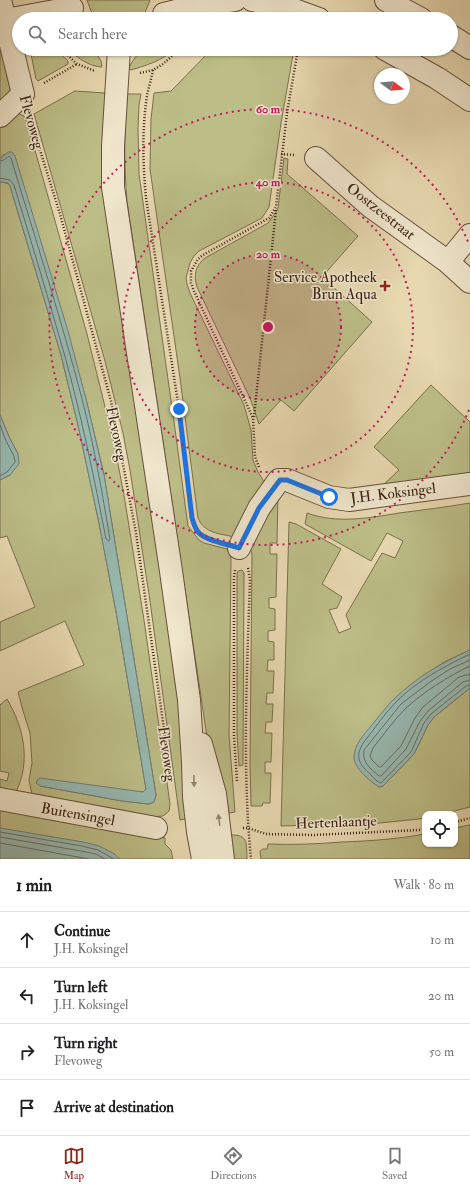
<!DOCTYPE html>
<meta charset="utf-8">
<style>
body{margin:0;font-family:"IM FELL Double Pica",serif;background:#f2f2f2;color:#202124}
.controls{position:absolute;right:12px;bottom:12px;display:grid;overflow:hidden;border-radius:8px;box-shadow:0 1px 3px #0004}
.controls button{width:36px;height:36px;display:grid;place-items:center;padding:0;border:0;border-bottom:1px solid #e0e0e0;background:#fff;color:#202124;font:20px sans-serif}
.compass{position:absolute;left:374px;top:68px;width:36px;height:36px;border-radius:50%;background:#fff;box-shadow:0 1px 3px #0004;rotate:106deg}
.stop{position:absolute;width:12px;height:12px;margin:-9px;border:3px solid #1a73e8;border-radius:50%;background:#fff}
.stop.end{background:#1a73e8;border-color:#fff;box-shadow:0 1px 4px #0008}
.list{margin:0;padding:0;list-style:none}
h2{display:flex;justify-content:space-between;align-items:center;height:52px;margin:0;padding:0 16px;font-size:17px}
h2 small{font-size:13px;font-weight:400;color:#757577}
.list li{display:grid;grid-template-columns:26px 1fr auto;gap:12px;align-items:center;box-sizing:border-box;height:56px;padding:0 16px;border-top:1px solid #e0e0e0}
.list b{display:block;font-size:15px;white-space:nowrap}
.list p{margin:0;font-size:13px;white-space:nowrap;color:#757577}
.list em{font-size:13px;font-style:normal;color:#757577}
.icon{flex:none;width:22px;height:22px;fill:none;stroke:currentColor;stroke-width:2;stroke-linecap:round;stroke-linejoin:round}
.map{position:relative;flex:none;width:470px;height:859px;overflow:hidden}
.search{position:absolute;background:#fff;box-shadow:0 1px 3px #0004;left:12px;right:12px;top:12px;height:44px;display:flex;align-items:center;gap:10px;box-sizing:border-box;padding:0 14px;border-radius:22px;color:#757577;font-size:15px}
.sheet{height:276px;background:#fff}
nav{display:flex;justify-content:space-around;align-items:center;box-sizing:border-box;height:56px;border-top:1px solid #e0e0e0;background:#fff;font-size:11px;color:#757577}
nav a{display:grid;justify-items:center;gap:2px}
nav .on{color:#8f2418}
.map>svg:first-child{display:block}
</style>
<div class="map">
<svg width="470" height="859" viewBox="0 0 470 859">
<rect width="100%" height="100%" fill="#e7d8b0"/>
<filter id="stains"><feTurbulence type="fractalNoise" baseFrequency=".005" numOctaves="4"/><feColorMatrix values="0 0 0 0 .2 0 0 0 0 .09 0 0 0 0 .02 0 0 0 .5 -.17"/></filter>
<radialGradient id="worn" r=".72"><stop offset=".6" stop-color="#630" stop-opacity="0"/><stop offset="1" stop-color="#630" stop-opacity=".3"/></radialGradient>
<g fill="#bcbd87" stroke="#7c6f4e">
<path d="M87 0H150L144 15 140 19H97L91 11Z"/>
<path d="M240 13 277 14 278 16 276 19H204Z"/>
<path d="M0 19 11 87 9 93 0 104Z"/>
<path d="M30 49H55L68 61V64L38 81 36 79Z"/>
<path d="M68 49H94L101 61 102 67C90 67 76 57 68 49Z"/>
<path d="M143 49H174C162 61 147 65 131 70L129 68C132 61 137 54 143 49Z"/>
<path d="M212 49H294L281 123 269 207 262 218 199 251 194 256 190 263 186 278 187 284 190 293 244 405 251 430 253 460 258 472 266 485 235 537C220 534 204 533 198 518L180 378 150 169 151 119 154 93 171 91Z"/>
<path d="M75 91 105 93 103 166 182 716 190 818 180 820 150 601 130 470 123 433 105 361 34 114Z"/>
<path d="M127 94H141L139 105 138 128 139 174 175 429 188 526 199 540 204 543 227 549 231 558 229 735 235 812 224 814 207 737 127 201C124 165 124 130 127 94Z"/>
<path d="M17 113 24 116 27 122 87 334 114 443 124 495 144 620 170 804 169 811 163 816 151 817 32 795 29 780 32 763 30 733 23 711 18 692 84 665 65 621 0 651V622L35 607 7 536 0 538V480L10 475 18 454 10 439 0 415V183L2 182 9 184 10 186 61 355 78 425 99 523 117 617 146 789 144 792 40 786 122 801 149 804 154 802 156 795 104 475 86 399 46 261 4 154 0 159V124Z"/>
<path d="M284 158 288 159 287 174 358 236 322 277 372 322 294 411 281 400 259 424 250 398 197 287C193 275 196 265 205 258L268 223 276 212 278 208Z"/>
<path d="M431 385 470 422V473L381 487 399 470 374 447Z"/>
<path d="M278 494 277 543H270V554H277L276 597 269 598V608L275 609V630L268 631V641L274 642V660H268L267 671H274L273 693H267L266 704H273L272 722H266L265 733H272L271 762H265V773H271L270 803H263L262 806H251L250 764 252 555 250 546Z"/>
<path d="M470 503V650L446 661 424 675 359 769 379 787 383 786 414 754 428 725 434 717 470 688V807L442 814H425V818L419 819 380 823 281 826 289 522 296 524 341 549 322 584 342 597 337 608 329 610 339 633 351 628 346 615 382 553 395 558 403 541 387 533 371 561 305 524 307 513C337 524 369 518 399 513 423 510 446 507 470 503Z"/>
<path d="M242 570 244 573 243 765 239 766 237 734V574L238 571Z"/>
<path d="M7 699C24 728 31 761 16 792L0 789V779L7 781 9 773 0 771V705Z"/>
<path d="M0 808 52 819 165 838V844L171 850 173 859H0Z"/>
<path d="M470 825V859H261L260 851 263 849H267L268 844C293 845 317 844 342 842 370 841 398 839 425 834V844H455V828Z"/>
<path d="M227 835C249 834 246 841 247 859H230Z"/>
</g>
<g fill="#97b9b1" stroke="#737c73">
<path d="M8 152H12L15 156 68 331 86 399 104 475 156 795 154 802 149 804 122 801 40 786 36 783 38 779 40 778 143 792 146 789 117 617 99 523 78 425 61 355 10 186 8 183 2 182 0 183V159Z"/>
<path d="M0 415 10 439 18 454 19 464 10 475 0 480Z"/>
<path d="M470 650V688L434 717 428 725 414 754 383 786 379 787C371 782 355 769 354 758 354 744 364 735 371 726 379 717 386 706 395 698 417 677 443 662 470 650Z"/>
<path d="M0 828 83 842 99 846 113 853 120 859H0Z"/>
</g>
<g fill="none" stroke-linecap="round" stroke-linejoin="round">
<g stroke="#6a6d63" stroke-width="1">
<path d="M0 161 4 160 9 156 11 158C35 238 61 318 82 399 94 445 102 492 110 539L109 541 106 539C94 477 81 414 64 353 48 297 31 241 14 185L10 180 0 178"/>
<path d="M0 425 6 441 14 456 15 462 7 472 0 476"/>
<path d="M470 654C445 666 417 681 397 701 385 713 375 728 364 742 354 757 359 764 371 775 375 779 377 782 381 783L411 752 424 723 431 714 466 686 470 685"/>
<path d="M470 660 450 669 430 682 401 704 364 750C362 763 370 768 379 776H381L406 749 420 721 428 711 463 682 470 680"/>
<path d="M470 666C447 677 425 691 406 708 394 720 383 735 373 748L370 756 372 760 379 767H381L401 746 415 718 423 707 459 677 470 674"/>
<path d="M0 832 82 846 98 850 114 859"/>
<path d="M0 837 81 851 96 854 105 859"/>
<path d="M0 843 89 859"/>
</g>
<g stroke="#674f3c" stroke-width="24">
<g id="minor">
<path d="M252 0 286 7 319 19"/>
<path d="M386 0 421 19"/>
<path d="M164 14 200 5 235 0"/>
<path d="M5 20 72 8"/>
<path d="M451 36 470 48"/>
<path d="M119 49 113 146V187L171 571 189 700 193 762 194 797 198 832 203 859"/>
<path d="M385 49 437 78 470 100"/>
<path d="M0 116 23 94 0 0"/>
<path d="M316 158 370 206 448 262 470 282"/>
<path d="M448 262 470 235"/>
<path d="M239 548 259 508 279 480H287L329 497 349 500 470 484"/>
<path d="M201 744 215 794 223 859"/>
<path d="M0 799 156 828"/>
</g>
</g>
<g stroke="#3c2115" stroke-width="2.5" stroke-dasharray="1 2" stroke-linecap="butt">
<path d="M61 49 77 64 95 71"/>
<path d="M153 70C151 81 147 92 146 103 142 135 143 166 146 198L179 409 192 519C198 534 202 536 217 541"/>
<path d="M140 73 153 70 163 64 180 49"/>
<path d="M44 83 77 64"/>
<path d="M30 118 60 214 111 401 136 533 167 750"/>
<path d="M281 154 294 155"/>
<path d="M254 417 276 210"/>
<path d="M259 467 255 457 253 418 194 291 191 283V271L198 259 203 255 269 218 276 207 287 113 298 49"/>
<path d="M248 568 250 579C247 672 242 766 251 859"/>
<path d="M235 570 234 577V736L237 781"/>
<path d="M455 822 470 818"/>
<path d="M243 828H248L266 834 313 835 419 830 425 829"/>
</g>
<use href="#minor" stroke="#efe6cc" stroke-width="22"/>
</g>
<defs><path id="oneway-solid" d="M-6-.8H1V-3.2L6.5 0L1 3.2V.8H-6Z"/></defs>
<g fill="#968470">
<use href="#oneway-solid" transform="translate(194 781) rotate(89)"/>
<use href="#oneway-solid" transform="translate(219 820) rotate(-98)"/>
</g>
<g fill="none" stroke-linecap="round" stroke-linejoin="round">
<path stroke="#1a73e8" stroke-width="5" d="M179 409 192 518C194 524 195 529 199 533 207 541 228 544 239 548L259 508 280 480H287L329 497"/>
</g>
<circle cx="268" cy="327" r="73" fill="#c2185b" fill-opacity=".12"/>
<g fill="none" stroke="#c2185b" stroke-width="2" stroke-dasharray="2 4">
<circle cx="268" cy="327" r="73"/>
<circle cx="268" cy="327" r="145"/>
<path d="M469 410A218 218 0 1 1 469 244"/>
</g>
<path fill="#8f2418" stroke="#efe6cc" stroke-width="1.5" d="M383 280h4v4h4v4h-4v4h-4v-4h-4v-4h4z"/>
<g text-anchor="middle" stroke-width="3" stroke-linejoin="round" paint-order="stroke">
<g font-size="15" fill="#3c2115" stroke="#efe6cc">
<text transform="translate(32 122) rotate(74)" y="5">Flevoweg</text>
<text transform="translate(381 211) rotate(38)" y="5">Oostzeestraat</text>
<text transform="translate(117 434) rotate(78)" y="5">Flevoweg</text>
<text transform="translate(393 493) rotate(-7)" y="5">J.H. Koksingel</text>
<text transform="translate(167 754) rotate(82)" y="5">Flevoweg</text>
<text transform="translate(78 814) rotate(10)" y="5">Buitensingel</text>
<text transform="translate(336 822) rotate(-2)" y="5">Hertenlaantje</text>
</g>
<g font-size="15" fill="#3c2115" stroke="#efe6cc" text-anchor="end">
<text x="377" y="282">Service Apotheek<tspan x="377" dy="17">Brun Aqua</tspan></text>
</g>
</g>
<circle cx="268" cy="327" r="6" fill="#c2185b" stroke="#efe6cc" stroke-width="2"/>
<g font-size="12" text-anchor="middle" font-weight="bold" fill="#c2185b" stroke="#efe6cc" stroke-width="3" stroke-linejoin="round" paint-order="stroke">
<text x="268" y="113">60 m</text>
<text x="268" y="186">40 m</text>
<text x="268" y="258">20 m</text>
</g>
<rect width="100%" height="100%" filter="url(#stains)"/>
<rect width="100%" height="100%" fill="url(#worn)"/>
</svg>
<div class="controls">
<button><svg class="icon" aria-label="locate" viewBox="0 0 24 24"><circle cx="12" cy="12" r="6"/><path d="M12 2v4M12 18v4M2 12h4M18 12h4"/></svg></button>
</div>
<svg class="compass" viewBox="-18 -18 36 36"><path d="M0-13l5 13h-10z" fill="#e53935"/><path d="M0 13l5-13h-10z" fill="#757577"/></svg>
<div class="stop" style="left:329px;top:497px"></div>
<div class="stop end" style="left:179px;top:409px"></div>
<div class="search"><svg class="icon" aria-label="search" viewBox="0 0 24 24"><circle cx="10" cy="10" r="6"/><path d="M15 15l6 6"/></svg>Search here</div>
</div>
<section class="sheet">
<h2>1 min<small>Walk · 80 m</small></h2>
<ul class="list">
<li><svg class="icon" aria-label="ahead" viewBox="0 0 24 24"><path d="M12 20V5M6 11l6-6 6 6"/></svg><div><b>Continue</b><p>J.H. Koksingel</p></div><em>10 m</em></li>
<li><svg class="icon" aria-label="left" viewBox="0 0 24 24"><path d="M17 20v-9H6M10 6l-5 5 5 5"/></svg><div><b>Turn left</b><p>J.H. Koksingel</p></div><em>20 m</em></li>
<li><svg class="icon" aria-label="right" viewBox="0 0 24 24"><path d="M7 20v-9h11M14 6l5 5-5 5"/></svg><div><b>Turn right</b><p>Flevoweg</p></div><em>50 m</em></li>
<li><svg class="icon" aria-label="arrive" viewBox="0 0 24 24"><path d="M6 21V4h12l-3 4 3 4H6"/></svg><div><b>Arrive at destination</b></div></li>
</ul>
</section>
<nav>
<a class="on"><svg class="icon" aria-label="map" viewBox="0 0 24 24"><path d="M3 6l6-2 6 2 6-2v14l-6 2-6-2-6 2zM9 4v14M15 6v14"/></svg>Map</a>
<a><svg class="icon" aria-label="directions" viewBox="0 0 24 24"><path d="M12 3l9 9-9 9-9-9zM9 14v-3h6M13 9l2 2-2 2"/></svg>Directions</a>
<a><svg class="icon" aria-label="saved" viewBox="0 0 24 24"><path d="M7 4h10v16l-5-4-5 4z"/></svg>Saved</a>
</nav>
